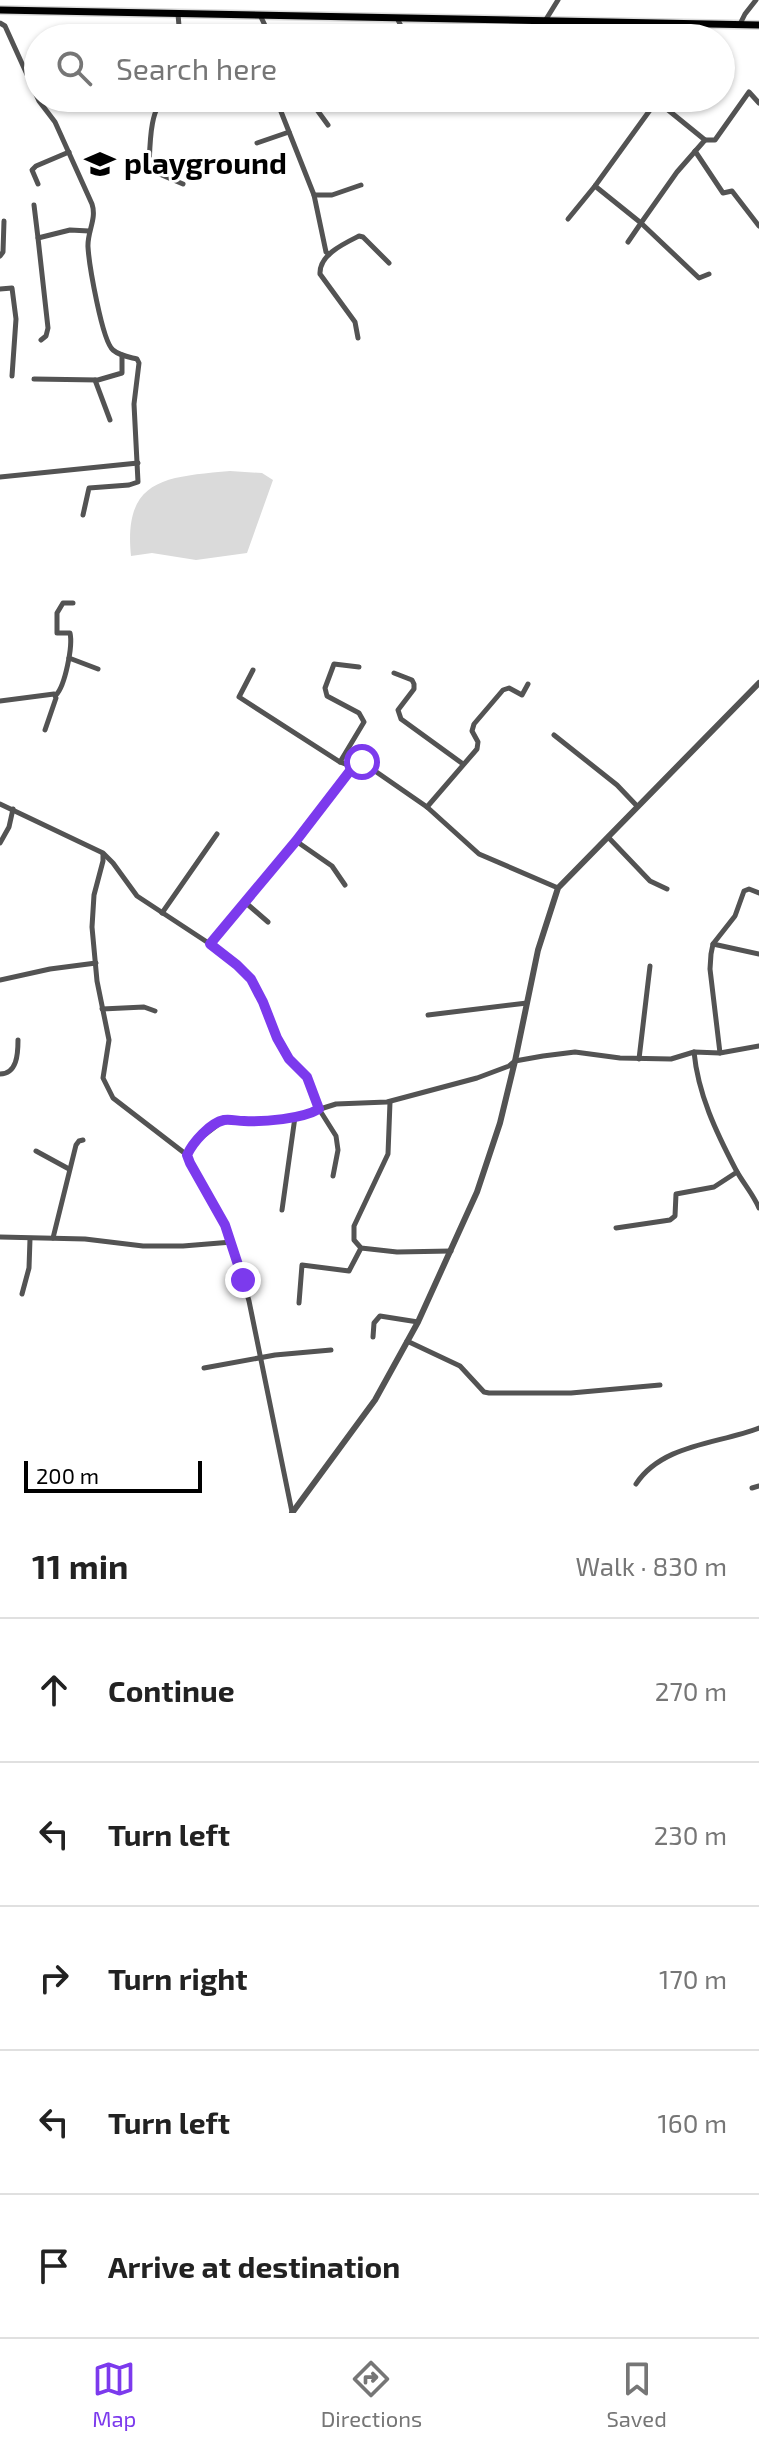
<!DOCTYPE html>
<meta charset="utf-8">
<style>
body{margin:0;font-family:"Exo 2",sans-serif;background:#f2f2f2;color:#222}
.scale{position:absolute;left:24px;bottom:20px;width:178px;box-sizing:border-box;padding-left:8px;border:4px solid #000;border-top:0;font-size:22px;line-height:28px;white-space:nowrap;color:#000;-webkit-text-stroke:6px #fff;paint-order:stroke}
.stop{position:absolute;width:24px;height:24px;margin:-18px;border:6px solid #7c3aed;border-radius:50%;background:#fff}
.stop.end{background:#7c3aed;border-color:#fff;box-shadow:0 2px 8px #0008}
.list{margin:0;padding:0;list-style:none}
h2{display:flex;justify-content:space-between;align-items:center;height:104px;margin:0;padding:0 32px;font-size:34px}
h2 small{font-size:26px;font-weight:400;color:#767676}
.list li{display:grid;grid-template-columns:52px 1fr auto;gap:24px;align-items:center;box-sizing:border-box;height:144px;padding:0 32px;border-top:2px solid #e0e0e0}
.list b{display:block;font-size:30px;white-space:nowrap}
.list em{font-size:26px;font-style:normal;color:#767676}
.icon{flex:none;width:44px;height:44px;fill:none;stroke:currentColor;stroke-width:2;stroke-linecap:round;stroke-linejoin:round}
.map{position:relative;flex:none;width:759px;height:1513px;overflow:hidden}
.search{position:absolute;background:#fff;box-shadow:0 2px 6px #0004;left:24px;right:24px;top:24px;height:88px;display:flex;align-items:center;gap:20px;box-sizing:border-box;padding:0 28px;border-radius:44px;color:#767676;font-size:30px}
.sheet{height:824px;background:#fff}
nav{display:flex;justify-content:space-around;align-items:center;box-sizing:border-box;height:112px;border-top:2px solid #e0e0e0;background:#fff;font-size:22px;color:#767676}
nav a{display:grid;justify-items:center;gap:4px}
nav .on{color:#7c3aed}
.map>svg:first-child{display:block}
</style>
<div class="map">
<svg width="759" height="1513" viewBox="0 0 759 1513">
<rect width="100%" height="100%" fill="#fff"/>
<path fill="#dadada" d="M230 471 262 473 273 480 247 553 196 560 152 553 131 556C123 478 166 477 230 471Z"/>
<g fill="none" stroke-linecap="round" stroke-linejoin="round">
<g stroke="#dbdbdb" stroke-width="10">
<path id="primary" d="M0 10 759 25"/>
</g>
<g stroke="#535353" stroke-width="5">
<path d="M178 14 180 38"/>
<path d="M260 15 271 38"/>
<path d="M397 18 407 38"/>
<path d="M545 21 558 0"/>
<path d="M0 23 5 26 39 101 55 122 92 204C97 219 87 232 88 247 89 264 102 341 113 350 120 356 129 357 137 359L139 363 134 404 138 482 129 485 89 488 83 515"/>
<path d="M740 24 745 14 756 0"/>
<path d="M703 38 707 24"/>
<path d="M295 98 278 104 314 195 326 252 329 254"/>
<path d="M305 98 312 103 328 125"/>
<path d="M657 101 705 140 677 172 641 223 699 278 709 274"/>
<path d="M705 140H715L749 92 759 103"/>
<path d="M257 143 289 132"/>
<path d="M695 151 723 193 732 191 759 226"/>
<path d="M38 184 32 170 36 166 69 152"/>
<path d="M183 184 150 170 149 167C150 151 149 105 166 99 171 97 180 99 185 98"/>
<path d="M595 186 641 223 628 242"/>
<path d="M314 195H332L361 185"/>
<path d="M34 205 38 238"/>
<path d="M568 219 595 186 658 99"/>
<path d="M0 256 3 252 4 221"/>
<path d="M0 289 12 288 16 319 12 376"/>
<path d="M358 338 355 322 320 274C319 255 343 244 359 236L363 237 389 263"/>
<path d="M41 340 46 336 48 328 38 238 70 230 89 231"/>
<path d="M34 379 98 380 122 373V355"/>
<path d="M95 380 110 420"/>
<path d="M0 477 138 463"/>
<path d="M69 658 98 669"/>
<path d="M253 670 239 697 340 762 353 767"/>
<path d="M394 673 412 680 414 684V689L398 710 401 719 463 764"/>
<path d="M56 695C65 686 73 646 70 633H57V613L63 603H73"/>
<path d="M0 701 54 694 56 698 45 730"/>
<path d="M554 735 617 785 637 806"/>
<path d="M340 762 364 722 359 713 327 696 325 688 334 664 359 667"/>
<path d="M0 804 103 853 113 863 137 896 210 944 237 965 251 979 263 1002 277 1038 289 1059 307 1077 319 1109 336 1136 338 1150 333 1176"/>
<path d="M427 807 477 749 478 742 472 731 474 724 503 690 509 688 522 695 528 684"/>
<path d="M608 837 650 881 667 889"/>
<path d="M296 841 332 866 345 885"/>
<path d="M0 843 9 827 13 809"/>
<path d="M103 854V861L94 895 92 927 97 981 109 1040 103 1078 113 1098 187 1155"/>
<path d="M246 903 268 922"/>
<path d="M162 913 217 834"/>
<path d="M210 944 246 903 358 762H362L427 807 479 854 558 888"/>
<path d="M713 944 759 954"/>
<path d="M0 980 50 969 96 963"/>
<path d="M102 1009 144 1007 155 1011"/>
<path d="M428 1015 527 1003"/>
<path d="M694 1052C698 1094 716 1132 736 1170 743 1183 753 1194 759 1208"/>
<path d="M720 1053 710 969 711 954 713 944 735 916 744 891 749 889 759 893"/>
<path d="M639 1059 650 966"/>
<path d="M0 1074C17 1074 18 1054 18 1040"/>
<path d="M390 1102 388 1154 354 1226V1240L361 1248 397 1252 451 1251"/>
<path d="M36 1151 69 1169"/>
<path d="M282 1210 295 1117"/>
<path d="M616 1228 670 1220 675 1216 676 1194 714 1187 737 1172"/>
<path d="M0 1237 85 1239 143 1246H183L232 1242"/>
<path d="M53 1238 76 1145 79 1141 83 1140"/>
<path d="M22 1294 29 1268 30 1239"/>
<path d="M299 1303 302 1265 349 1271 361 1248"/>
<path d="M373 1337 374 1323 380 1316 418 1322"/>
<path d="M407 1341 460 1366 484 1392 489 1393H571L660 1385"/>
<path d="M204 1368 275 1355 331 1350"/>
<path d="M636 1484C662 1444 718 1444 759 1428"/>
<path d="M752 1488 759 1486"/>
<path d="M292 1512 249 1301 236 1256 225 1225 190 1163 187 1155 194 1143 224 1120 248 1121 295 1117 336 1104 387 1102 477 1078 509 1066 515 1061 543 1056 575 1052 620 1058 671 1059 694 1052 720 1053 759 1046"/>
</g>
<path stroke="#535353" stroke-width="6" d="M292 1513 375 1400 418 1322 477 1192 500 1123 515 1061 538 950 558 888 759 683"/>
<use href="#primary" stroke="#000" stroke-width="7"/>
</g>
<g fill="none" stroke-linecap="round" stroke-linejoin="round">
<path stroke="#7c3aed" stroke-width="10" d="M243 1280 225 1225 190 1163 187 1155C193 1142 210 1123 224 1120 231 1119 237 1121 244 1121 264 1122 302 1119 319 1109L307 1077 289 1059 277 1038 263 1002 251 979 237 965 210 944 296 841 356 763 362 762"/>
</g>
<defs>
<g id="school-bare" transform="scale(2.4)"><path d="M0-5L7-2L0 1L-7-2ZM-4 1L0 2.5L4 1V4Q0 6-4 4Z" fill="#000" stroke="#fff" stroke-width="2.5" paint-order="stroke"/></g>
</defs>
<g fill-rule="evenodd">
<use href="#school-bare" x="100" y="164"/>
</g>
<g text-anchor="middle" stroke-width="6" stroke-linejoin="round" paint-order="stroke">
<g font-size="30" font-weight="bold" fill="#000" stroke="#fff" text-anchor="start">
<text x="124" y="174">playground</text>
</g>
</g>
</svg>
<div class="scale">200 m</div>
<div class="stop" style="left:362px;top:762px"></div>
<div class="stop end" style="left:243px;top:1280px"></div>
<div class="search"><svg class="icon" aria-label="search" viewBox="0 0 24 24"><circle cx="10" cy="10" r="6"/><path d="M15 15l6 6"/></svg>Search here</div>
</div>
<section class="sheet">
<h2>11 min<small>Walk · 830 m</small></h2>
<ul class="list">
<li><svg class="icon" aria-label="ahead" viewBox="0 0 24 24"><path d="M12 20V5M6 11l6-6 6 6"/></svg><div><b>Continue</b></div><em>270 m</em></li>
<li><svg class="icon" aria-label="left" viewBox="0 0 24 24"><path d="M17 20v-9H6M10 6l-5 5 5 5"/></svg><div><b>Turn left</b></div><em>230 m</em></li>
<li><svg class="icon" aria-label="right" viewBox="0 0 24 24"><path d="M7 20v-9h11M14 6l5 5-5 5"/></svg><div><b>Turn right</b></div><em>170 m</em></li>
<li><svg class="icon" aria-label="left" viewBox="0 0 24 24"><path d="M17 20v-9H6M10 6l-5 5 5 5"/></svg><div><b>Turn left</b></div><em>160 m</em></li>
<li><svg class="icon" aria-label="arrive" viewBox="0 0 24 24"><path d="M6 21V4h12l-3 4 3 4H6"/></svg><div><b>Arrive at destination</b></div></li>
</ul>
</section>
<nav>
<a class="on"><svg class="icon" aria-label="map" viewBox="0 0 24 24"><path d="M3 6l6-2 6 2 6-2v14l-6 2-6-2-6 2zM9 4v14M15 6v14"/></svg>Map</a>
<a><svg class="icon" aria-label="directions" viewBox="0 0 24 24"><path d="M12 3l9 9-9 9-9-9zM9 14v-3h6M13 9l2 2-2 2"/></svg>Directions</a>
<a><svg class="icon" aria-label="saved" viewBox="0 0 24 24"><path d="M7 4h10v16l-5-4-5 4z"/></svg>Saved</a>
</nav>
